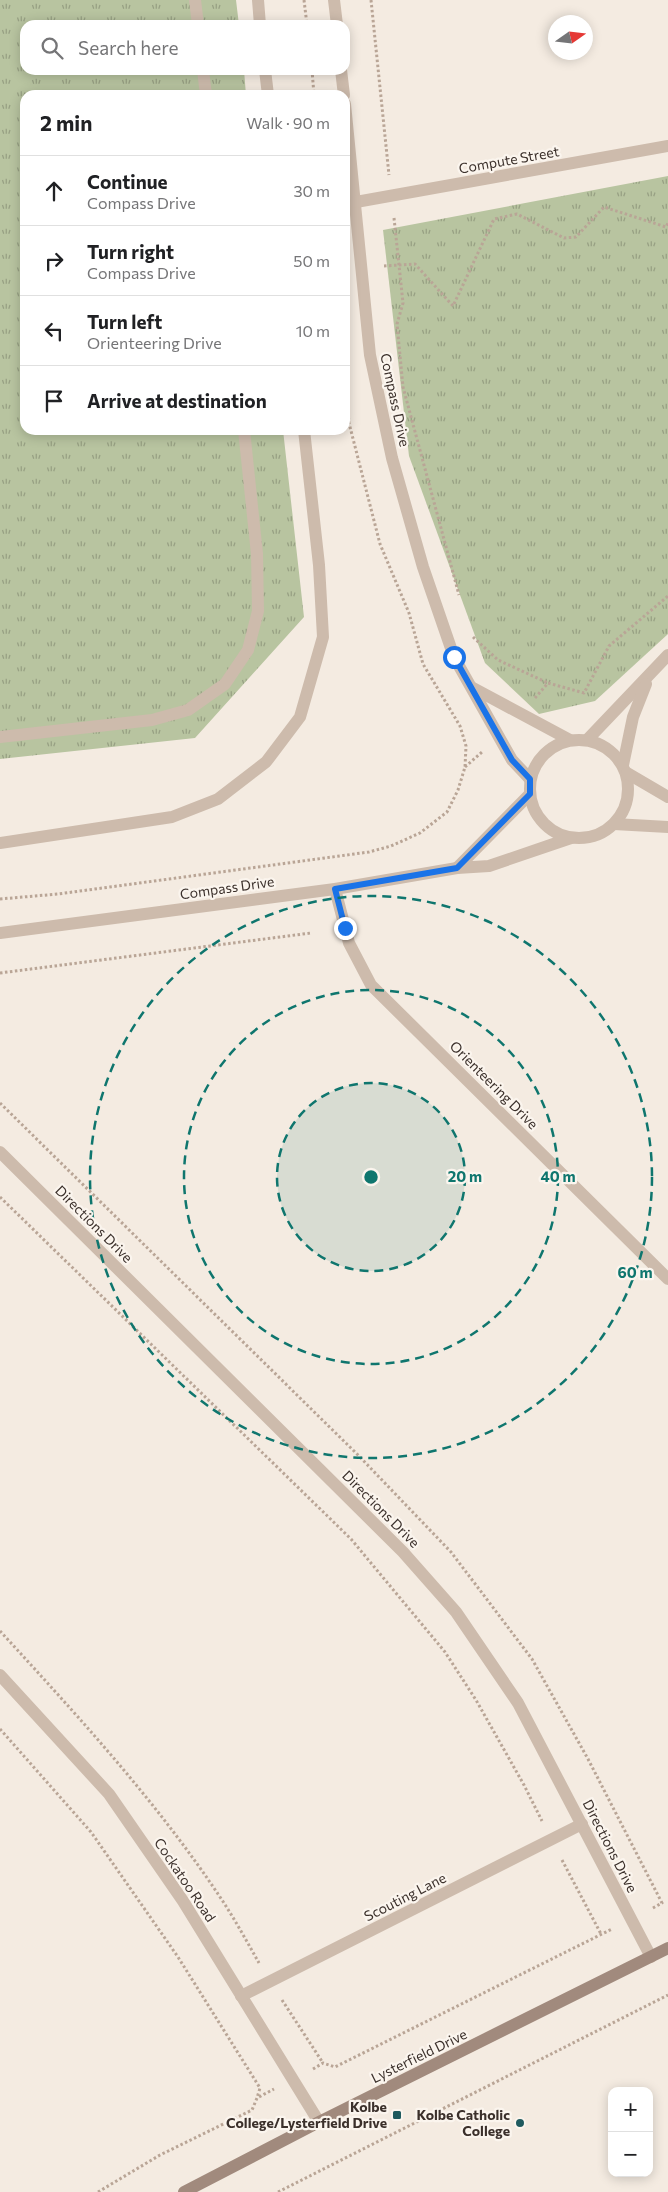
<!DOCTYPE html>
<meta charset="utf-8">
<style>
body{margin:0;font-family:Commissioner,sans-serif;background:#f2f2f2;color:#202124}
.controls{position:absolute;right:15px;bottom:15px;display:grid;overflow:hidden;border-radius:10px;box-shadow:0 2px 12px #0003}
.controls button{width:45px;height:45px;display:grid;place-items:center;padding:0;border:0;border-bottom:1px solid #e0e0e0;background:#fff;color:#202124;font:25px sans-serif}
.compass{position:absolute;left:548px;top:15px;width:45px;height:45px;border-radius:50%;background:#fff;box-shadow:0 2px 12px #0003;rotate:76deg}
.stop{position:absolute;width:15px;height:15px;margin:-11px;border:4px solid #1a73e8;border-radius:50%;background:#fff}
.stop.end{background:#1a73e8;border-color:#fff;box-shadow:0 1px 5px #0008}
.list{margin:0;padding:0;list-style:none}
h2{display:flex;justify-content:space-between;align-items:center;height:65px;margin:0;padding:0 20px;font-size:21px}
h2 small{font-size:16px;font-weight:400;color:#757577}
.list li{display:grid;grid-template-columns:32px 1fr auto;gap:15px;align-items:center;box-sizing:border-box;height:70px;padding:0 20px;border-top:1px solid #e0e0e0}
.list b{display:block;font-size:19px;white-space:nowrap}
.list p{margin:0;font-size:16px;white-space:nowrap;color:#757577}
.list em{font-size:16px;font-style:normal;color:#757577}
.icon{flex:none;width:28px;height:28px;fill:none;stroke:currentColor;stroke-width:2;stroke-linecap:round;stroke-linejoin:round}
.map{position:relative;flex:none;width:668px;height:2192px;overflow:hidden}
.search{position:absolute;background:#fff;box-shadow:0 2px 12px #0003;left:20px;top:20px;width:330px;height:55px;display:flex;align-items:center;gap:12px;box-sizing:border-box;padding:0 18px;border-radius:15px;color:#757577;font-size:19px}
.panel{position:absolute;background:#fff;box-shadow:0 2px 12px #0003;left:20px;top:90px;width:330px;height:345px;border-radius:15px}
.map>svg:first-child{display:block}
</style>
<div class="map">
<svg width="668" height="2192" viewBox="0 0 668 2192">
<defs>
<pattern id="grass-tufts" width="24" height="20" patternUnits="userSpaceOnUse" patternTransform="scale(1.25)"><rect width="24" height="20" fill="#b8c4a0"/><path d="M3 7l-1-3M5 7V3M7 7l1-3M15 17l-1-3M17 17v-4M19 17l1-3" fill="none" stroke="#97a083"/></pattern>
</defs>
<rect width="100%" height="100%" fill="#f4ebe1"/>
<g fill="url(#grass-tufts)">
<path d="M0 0H236L239 25H25V70H244L246 95H25V430H283L304 617 195 738 0 759Z"/>
<path d="M668 176V634L595 701 539 714 485 663 409 456 383 230Z"/>
</g>
<g fill="none" stroke-linecap="round" stroke-linejoin="round">
<g stroke="#b9a596" stroke-width="3" stroke-dasharray="2.5 2.5" stroke-linecap="butt">
<path d="M304 0 307 25"/>
<path d="M371 0 389 175"/>
<path d="M312 70 314 95"/>
<path d="M394 218 403 303 397 324 403 387 459 595"/>
<path d="M384 266 415 264 453 306 494 219 517 214 564 238 576 237 604 207 666 227 668 223"/>
<path d="M473 637 498 660 548 683"/>
<path d="M535 698 548 683 584 693 609 646 668 596"/>
<path d="M465 767 482 752"/>
<path d="M0 899 58 894 369 852 391 846 420 833 447 812 458 790 465 767 466 746 460 726 423 664 409 613 380 544 349 423 345 381"/>
<path d="M0 973 311 933"/>
<path d="M0 1103 358 1455 451 1552 532 1659 588 1759 662 1903 651 1909"/>
<path d="M0 1197 351 1539 445 1652 476 1700 524 1785 542 1821"/>
<path d="M0 1631C77 1715 155 1800 218 1894 233 1916 246 1940 259 1963"/>
<path d="M0 1729 91 1832 178 1957 260 2088 257 2098"/>
<path d="M562 1860 601 1934"/>
<path d="M282 2000 323 2063"/>
<path d="M313 2069 323 2063 335 2067 612 1929"/>
<path d="M98 2192 160 2155 252 2110 257 2098 274 2089"/>
<path d="M278 2192 668 1995"/>
</g>
<g stroke="#cdbbac" stroke-width="12">
<path d="M195 0 198 25"/>
<path d="M258 0 260 25"/>
<path d="M203 70 206 95"/>
<path d="M265 70 268 95"/>
<path d="M0 737 152 720 188 710 225 684 248 650 258 611 257 554 244 430"/>
<path d="M0 843 172 817 218 799 266 762 300 717 323 637 319 565 304 430"/>
</g>
<g stroke="#cdbbac" stroke-width="12">
<path d="M334 0 337 25"/>
<path d="M341 70 344 95"/>
<path d="M345 104 370 355 392 458 423 567 454 657 512 760 530 779"/>
<path d="M356 202 668 146"/>
<path d="M473 688 570 740"/>
<path d="M588 739 668 655"/>
<circle cx="579" cy="789" r="49"/>
<path d="M623 765 633 717 646 684"/>
<path d="M627 773 668 797"/>
<path d="M614 824 668 827"/>
<path d="M457 868 530 794"/>
<path d="M335 889 349 943 371 985 668 1279"/>
<path d="M0 933 335 889 457 868 489 866 571 838"/>
<path d="M0 1152 403 1552 456 1612 518 1703 651 1957"/>
<path d="M0 1675 109 1794 183 1901 319 2122"/>
<path d="M241 1996 582 1824"/>
</g>
<path stroke="#a18a7d" stroke-width="12" d="M184 2192 319 2122 668 1948"/>
</g>
<g fill="none" stroke-linecap="round" stroke-linejoin="round">
<path stroke="#1a73e8" stroke-width="6" d="M345 928 335 889 457 868 530 794V779L512 760 454 657"/>
</g>
<circle cx="371" cy="1177" r="94" fill="#0f766e" fill-opacity=".12"/>
<g fill="none" stroke="#0f766e" stroke-width="2.5" stroke-dasharray="9 6">
<circle cx="371" cy="1177" r="94"/>
<circle cx="371" cy="1177" r="187"/>
<circle cx="371" cy="1177" r="281"/>
</g>
<g fill="#1f5a5e" stroke="#fbf5ee" stroke-width="2">
<rect x="392" y="2110" width="10" height="10" rx="2.5"/>
<circle cx="520" cy="2123" r="5"/>
</g>
<g text-anchor="middle" stroke-width="4.5" stroke-linejoin="round" paint-order="stroke">
<g font-size="14" fill="#3b302b" stroke="#fbf5ee">
<text transform="translate(509 160) rotate(-10)" y="5">Compute Street</text>
<text transform="translate(395 400) rotate(78)" y="5">Compass Drive</text>
<text transform="translate(227 888) rotate(-8)" y="5">Compass Drive</text>
<text transform="translate(494 1085) rotate(45)" y="5">Orienteering Drive</text>
<text transform="translate(94 1224) rotate(45)" y="5">Directions Drive</text>
<text transform="translate(381 1509) rotate(45)" y="5">Directions Drive</text>
<text transform="translate(610 1846) rotate(63)" y="5">Directions Drive</text>
<text transform="translate(185 1880) rotate(56)" y="5">Cockatoo Road</text>
<text transform="translate(405 1897) rotate(-27)" y="5">Scouting Lane</text>
<text transform="translate(419 2056) rotate(-26)" y="5">Lysterfield Drive</text>
</g>
<g font-size="14" font-weight="bold" fill="#3b302b" stroke="#fbf5ee" text-anchor="end">
<text x="387" y="2112">Kolbe<tspan x="387" dy="16">College/Lysterfield Drive</tspan></text>
<text x="510" y="2120">Kolbe Catholic<tspan x="510" dy="16">College</tspan></text>
</g>
</g>
<circle cx="371" cy="1177" r="8" fill="#0f766e" stroke="#fbf5ee" stroke-width="2.5"/>
<g font-size="15" text-anchor="middle" font-weight="bold" fill="#0f766e" stroke="#fbf5ee" stroke-width="4.5" stroke-linejoin="round" paint-order="stroke">
<text x="465" y="1182">20 m</text>
<text x="558" y="1182">40 m</text>
<text x="635" y="1278">60 m</text>
</g>
</svg>
<div class="controls">
<button>+</button>
<button>−</button>
</div>
<svg class="compass" viewBox="-18 -18 36 36"><path d="M0-13l5 13h-10z" fill="#e53935"/><path d="M0 13l5-13h-10z" fill="#757577"/></svg>
<div class="stop" style="left:454px;top:657px"></div>
<div class="stop end" style="left:345px;top:928px"></div>
<div class="search"><svg class="icon" aria-label="search" viewBox="0 0 24 24"><circle cx="10" cy="10" r="6"/><path d="M15 15l6 6"/></svg>Search here</div>
<section class="panel">
<h2>2 min<small>Walk · 90 m</small></h2>
<ul class="list">
<li><svg class="icon" aria-label="ahead" viewBox="0 0 24 24"><path d="M12 20V5M6 11l6-6 6 6"/></svg><div><b>Continue</b><p>Compass Drive</p></div><em>30 m</em></li>
<li><svg class="icon" aria-label="right" viewBox="0 0 24 24"><path d="M7 20v-9h11M14 6l5 5-5 5"/></svg><div><b>Turn right</b><p>Compass Drive</p></div><em>50 m</em></li>
<li><svg class="icon" aria-label="left" viewBox="0 0 24 24"><path d="M17 20v-9H6M10 6l-5 5 5 5"/></svg><div><b>Turn left</b><p>Orienteering Drive</p></div><em>10 m</em></li>
<li><svg class="icon" aria-label="arrive" viewBox="0 0 24 24"><path d="M6 21V4h12l-3 4 3 4H6"/></svg><div><b>Arrive at destination</b></div></li>
</ul>
</section>
</div>
